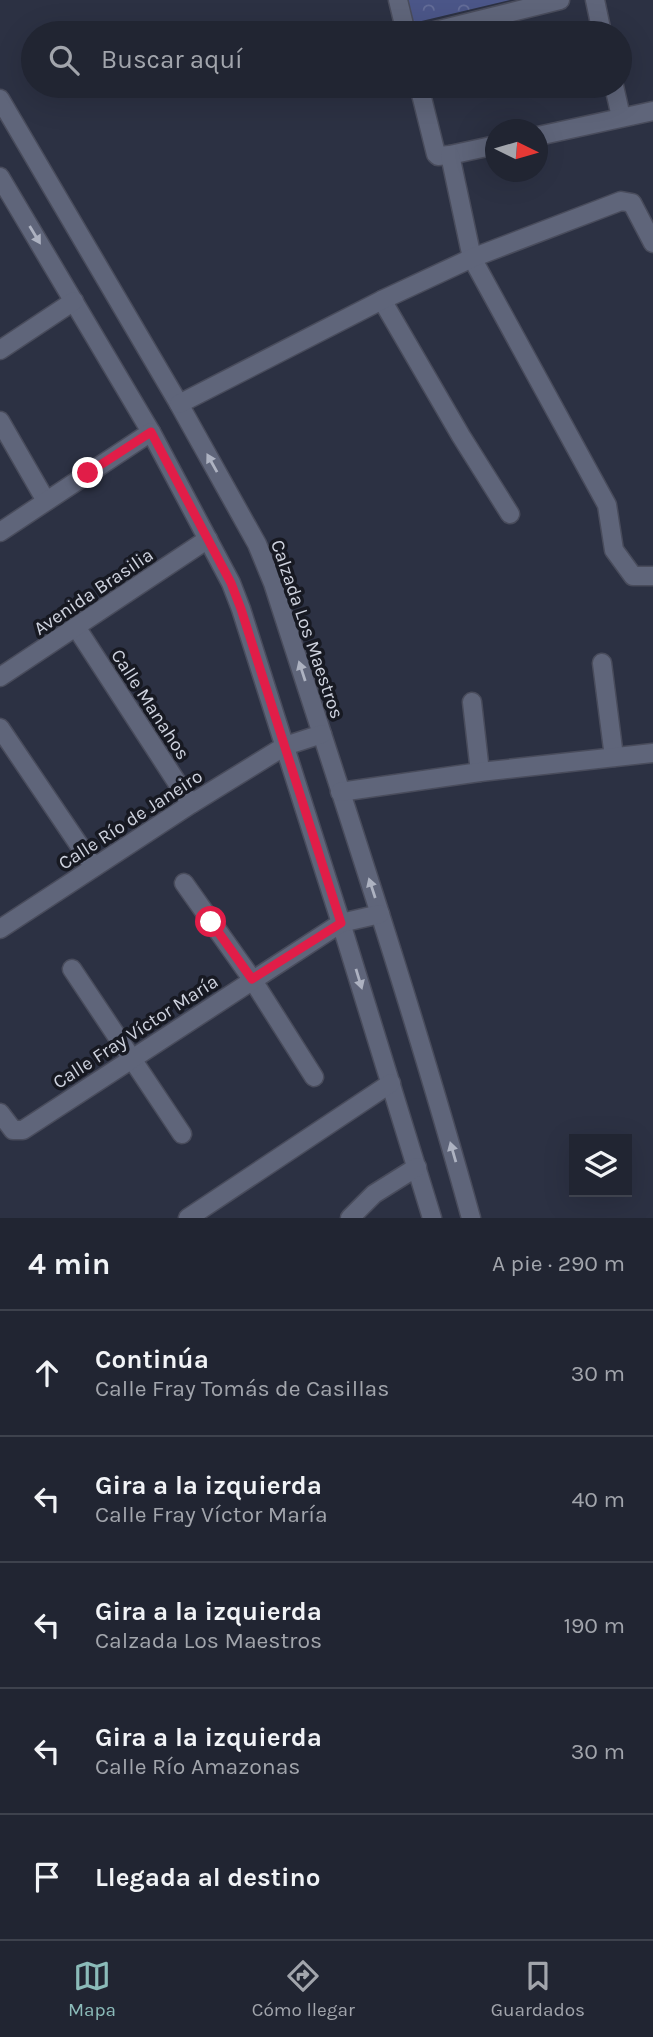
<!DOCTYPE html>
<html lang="es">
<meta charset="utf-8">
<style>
body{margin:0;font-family:Karla,sans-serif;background:#2d313e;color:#f1f3f6}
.controls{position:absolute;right:21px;bottom:21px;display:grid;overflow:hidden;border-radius:0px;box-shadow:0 7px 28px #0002}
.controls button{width:63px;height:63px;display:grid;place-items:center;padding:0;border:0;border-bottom:2px solid #3e424d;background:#212532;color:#f1f3f6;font:35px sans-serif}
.compass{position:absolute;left:485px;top:119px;width:63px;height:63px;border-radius:50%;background:#212532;box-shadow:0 7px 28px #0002;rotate:95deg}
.stop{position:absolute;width:21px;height:21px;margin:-16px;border:5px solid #e11d48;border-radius:50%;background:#fff}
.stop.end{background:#e11d48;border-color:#fff;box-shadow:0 2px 7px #0008}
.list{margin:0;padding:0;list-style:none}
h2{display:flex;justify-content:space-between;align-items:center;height:91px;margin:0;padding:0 28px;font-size:30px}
h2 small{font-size:23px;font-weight:400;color:#a2a5ac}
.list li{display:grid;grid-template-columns:46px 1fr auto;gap:21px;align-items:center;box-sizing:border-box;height:126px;padding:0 28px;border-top:2px solid #3e424d}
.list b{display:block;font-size:26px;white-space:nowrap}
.list p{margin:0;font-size:23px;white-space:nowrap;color:#a2a5ac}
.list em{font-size:23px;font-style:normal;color:#a2a5ac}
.icon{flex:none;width:38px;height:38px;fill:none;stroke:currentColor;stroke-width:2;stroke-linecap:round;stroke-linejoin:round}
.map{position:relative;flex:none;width:653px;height:1218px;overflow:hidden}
.search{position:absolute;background:#212532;box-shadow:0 7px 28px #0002;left:21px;right:21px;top:21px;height:77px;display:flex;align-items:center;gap:18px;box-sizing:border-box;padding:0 24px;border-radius:38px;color:#a2a5ac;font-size:26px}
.sheet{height:721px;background:#212532}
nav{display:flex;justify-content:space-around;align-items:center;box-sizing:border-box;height:98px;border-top:2px solid #3e424d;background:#212532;font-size:19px;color:#a2a5ac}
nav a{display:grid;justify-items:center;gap:4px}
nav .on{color:#8bbbb9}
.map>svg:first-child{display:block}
</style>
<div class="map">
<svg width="653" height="1218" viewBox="0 0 653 1218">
<defs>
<pattern id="forest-crowns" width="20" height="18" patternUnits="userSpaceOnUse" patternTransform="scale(1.75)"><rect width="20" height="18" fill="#4b5688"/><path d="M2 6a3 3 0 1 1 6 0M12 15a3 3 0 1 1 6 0" fill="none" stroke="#646d98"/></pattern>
</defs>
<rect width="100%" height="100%" fill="#2c3143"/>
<path fill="url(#forest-crowns)" d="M408 0H510L413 23Z"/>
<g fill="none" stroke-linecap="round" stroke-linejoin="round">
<g stroke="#494c5c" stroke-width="21">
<g id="minor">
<path d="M398 0 406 33"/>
<path d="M595 0 602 33"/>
<path d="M427 33 560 0"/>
<path d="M419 86 436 154 438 156 450 155 496 145"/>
<path d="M614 86 621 117"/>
<path d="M0 99 179 404 257 544 273 583C341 794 412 1004 471 1218"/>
<path d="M538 136 653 111"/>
<path d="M450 155 472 258 607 505 614 550 633 576H653"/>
<path d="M0 177 151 432 231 583 241 609 341 923 432 1218"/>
<path d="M382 300 461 436 510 514"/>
<path d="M0 350 74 301"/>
<path d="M179 404 382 300 472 258 621 201 632 203 653 243"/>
<path d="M0 421 46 501"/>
<path d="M0 532 151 432"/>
<path d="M76 627 191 804"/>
<path d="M602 663 614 757"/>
<path d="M0 677 208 539"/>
<path d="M472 702 480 772"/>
<path d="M0 728 94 867"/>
<path d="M340 792 480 772 653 753"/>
<path d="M184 883 252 979 314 1077"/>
<path d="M0 929 191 804 285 746 322 734"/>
<path d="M72 969 182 1134"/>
<path d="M0 1113 13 1130H23L341 923 380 914"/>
<path d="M188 1218 391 1083"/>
<path d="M350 1218 374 1194 417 1167"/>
</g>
</g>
<use href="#minor" stroke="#5f657a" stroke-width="18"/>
</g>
<defs><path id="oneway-solid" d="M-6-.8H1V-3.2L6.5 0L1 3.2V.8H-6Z" transform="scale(1.75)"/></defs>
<g fill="#adb2c1">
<use href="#oneway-solid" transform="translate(35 235) rotate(59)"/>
<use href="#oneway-solid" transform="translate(212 463) rotate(-119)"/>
<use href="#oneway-solid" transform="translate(302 671) rotate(-108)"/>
<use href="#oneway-solid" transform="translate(372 888) rotate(-108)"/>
<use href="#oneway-solid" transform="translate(359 979) rotate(73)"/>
<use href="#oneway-solid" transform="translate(453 1152) rotate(-106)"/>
</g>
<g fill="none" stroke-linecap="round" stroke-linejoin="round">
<path stroke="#e11d48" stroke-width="9" d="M88 473 151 432 231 583 241 609 341 923 252 979 211 922"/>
</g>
<g text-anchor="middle" stroke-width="7" stroke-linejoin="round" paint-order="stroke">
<g font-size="19" fill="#cfd3df" stroke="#171922">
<text transform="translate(93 591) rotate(-34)" y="7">Avenida Brasilia</text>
<text transform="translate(308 629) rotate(71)" y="7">Calzada Los Maestros</text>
<text transform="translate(151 704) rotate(57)" y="7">Calle Manahos</text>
<text transform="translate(130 819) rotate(-33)" y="7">Calle Río de Janeiro</text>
<text transform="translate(135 1031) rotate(-33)" y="7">Calle Fray Víctor María</text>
</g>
</g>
</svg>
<div class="controls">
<button><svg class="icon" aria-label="layers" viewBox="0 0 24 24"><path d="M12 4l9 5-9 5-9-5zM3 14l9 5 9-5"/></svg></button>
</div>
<svg class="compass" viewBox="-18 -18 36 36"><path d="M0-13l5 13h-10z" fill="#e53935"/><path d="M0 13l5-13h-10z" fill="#a2a5ac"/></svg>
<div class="stop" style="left:211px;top:922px"></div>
<div class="stop end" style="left:88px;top:473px"></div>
<div class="search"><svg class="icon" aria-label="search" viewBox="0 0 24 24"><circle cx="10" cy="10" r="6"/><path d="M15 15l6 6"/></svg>Buscar aquí</div>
</div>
<section class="sheet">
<h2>4 min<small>A pie · 290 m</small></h2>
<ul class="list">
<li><svg class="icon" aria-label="ahead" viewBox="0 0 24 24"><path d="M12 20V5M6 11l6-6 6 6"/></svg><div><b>Continúa</b><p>Calle Fray Tomás de Casillas</p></div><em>30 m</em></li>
<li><svg class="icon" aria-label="left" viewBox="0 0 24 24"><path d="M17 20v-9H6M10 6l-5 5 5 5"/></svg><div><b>Gira a la izquierda</b><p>Calle Fray Víctor María</p></div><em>40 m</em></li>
<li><svg class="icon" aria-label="left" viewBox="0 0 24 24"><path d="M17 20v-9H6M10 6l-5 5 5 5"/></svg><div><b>Gira a la izquierda</b><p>Calzada Los Maestros</p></div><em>190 m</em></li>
<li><svg class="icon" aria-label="left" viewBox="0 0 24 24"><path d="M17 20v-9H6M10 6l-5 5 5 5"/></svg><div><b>Gira a la izquierda</b><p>Calle Río Amazonas</p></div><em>30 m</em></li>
<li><svg class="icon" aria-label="arrive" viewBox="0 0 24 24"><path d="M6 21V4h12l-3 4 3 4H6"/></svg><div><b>Llegada al destino</b></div></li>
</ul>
</section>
<nav>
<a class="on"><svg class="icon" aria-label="map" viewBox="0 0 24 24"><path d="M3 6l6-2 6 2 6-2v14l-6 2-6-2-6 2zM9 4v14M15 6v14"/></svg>Mapa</a>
<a><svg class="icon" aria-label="directions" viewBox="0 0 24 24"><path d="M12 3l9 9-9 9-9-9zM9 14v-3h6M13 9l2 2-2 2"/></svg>Cómo llegar</a>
<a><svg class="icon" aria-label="saved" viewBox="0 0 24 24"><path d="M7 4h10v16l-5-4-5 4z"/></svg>Guardados</a>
</nav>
